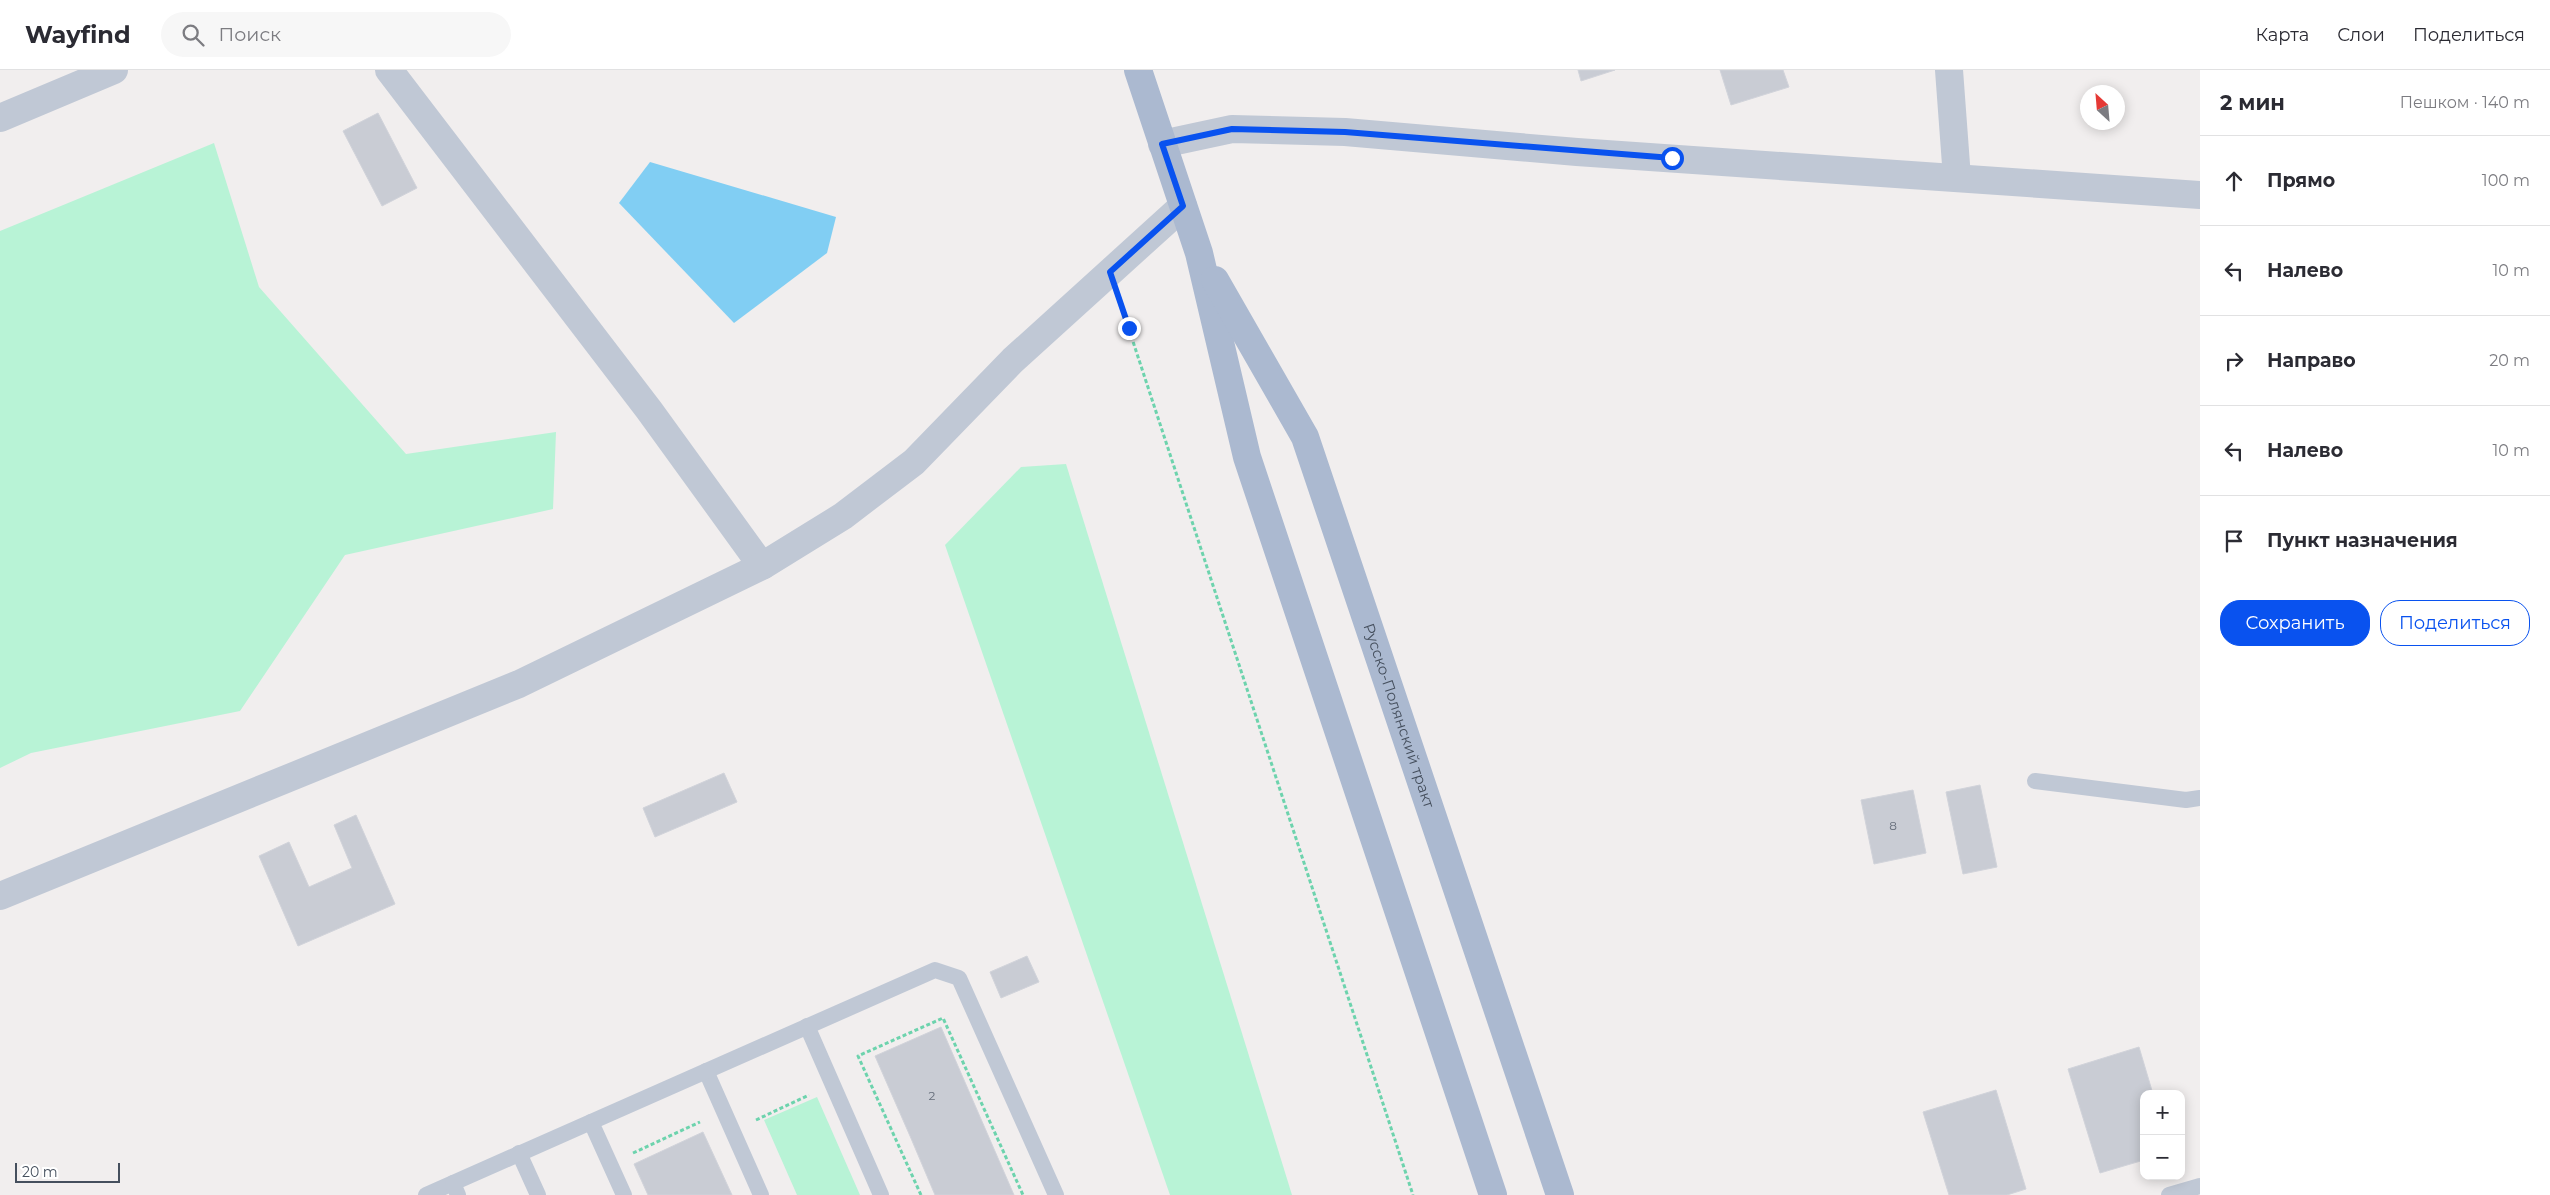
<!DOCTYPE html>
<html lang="ru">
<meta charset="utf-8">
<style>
body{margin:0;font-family:Montserrat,sans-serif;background:#f7f7f7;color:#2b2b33}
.controls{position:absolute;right:15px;bottom:15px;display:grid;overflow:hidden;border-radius:10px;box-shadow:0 2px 12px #0003}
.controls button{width:45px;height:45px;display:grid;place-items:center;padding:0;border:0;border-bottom:1px solid #e1e1e2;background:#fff;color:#2b2b33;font:25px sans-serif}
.compass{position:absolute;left:2080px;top:15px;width:45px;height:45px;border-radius:50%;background:#fff;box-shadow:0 2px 12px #0003;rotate:334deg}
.scale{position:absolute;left:15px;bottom:12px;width:105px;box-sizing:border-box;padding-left:5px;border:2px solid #454f5d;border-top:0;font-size:14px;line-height:18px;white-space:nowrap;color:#454f5d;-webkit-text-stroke:4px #fff;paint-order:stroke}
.stop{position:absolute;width:15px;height:15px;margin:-11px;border:4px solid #0952ef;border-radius:50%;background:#fff}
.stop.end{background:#0952ef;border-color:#fff;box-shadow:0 1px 5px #0008}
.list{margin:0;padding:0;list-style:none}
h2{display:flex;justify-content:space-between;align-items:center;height:65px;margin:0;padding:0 20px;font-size:21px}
h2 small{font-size:16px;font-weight:400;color:#7c7c81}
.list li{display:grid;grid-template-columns:32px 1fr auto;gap:15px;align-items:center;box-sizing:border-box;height:90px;padding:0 20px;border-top:1px solid #e1e1e2}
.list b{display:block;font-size:19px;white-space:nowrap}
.list em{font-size:16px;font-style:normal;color:#7c7c81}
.actions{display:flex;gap:10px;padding:15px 20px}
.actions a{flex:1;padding:11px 0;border:1px solid #0952ef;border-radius:20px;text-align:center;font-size:18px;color:#0952ef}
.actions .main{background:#0952ef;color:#fff}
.icon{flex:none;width:28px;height:28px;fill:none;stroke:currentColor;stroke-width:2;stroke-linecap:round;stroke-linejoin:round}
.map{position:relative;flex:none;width:2200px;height:1125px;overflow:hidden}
header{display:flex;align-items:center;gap:30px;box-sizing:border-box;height:70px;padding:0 25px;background:#fff;border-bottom:1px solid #e1e1e2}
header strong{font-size:24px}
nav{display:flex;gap:28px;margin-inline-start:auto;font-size:18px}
.search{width:350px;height:45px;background:#f7f7f7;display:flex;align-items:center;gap:12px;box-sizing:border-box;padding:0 18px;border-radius:28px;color:#7c7c81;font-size:19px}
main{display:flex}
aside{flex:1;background:#fff}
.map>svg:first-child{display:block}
</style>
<header>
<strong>Wayfind</strong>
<div class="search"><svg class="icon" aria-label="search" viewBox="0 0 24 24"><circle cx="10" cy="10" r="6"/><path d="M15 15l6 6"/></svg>Поиск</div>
<nav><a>Карта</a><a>Слои</a><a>Поделиться</a></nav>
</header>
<main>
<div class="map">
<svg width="2200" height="1125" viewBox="0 0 2200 1125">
<rect width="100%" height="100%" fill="#f1eeee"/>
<g fill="#b8f3d6">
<path d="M214 73 259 217 406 384 556 362 553 439 345 485 240 641 31 683 0 698V161Z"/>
<path d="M1066 394 1292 1125H1170L945 475 1021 397Z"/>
<path d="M817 1027 860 1125H797L764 1050Z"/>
</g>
<path fill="#81cef3" d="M650 92 836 147 827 183 734 253 619 133Z"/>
<g fill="#c9ccd4" stroke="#d1d3da">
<path d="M1578 0H1615L1581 11Z"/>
<path d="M1720 0H1783L1789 17 1731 35Z"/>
<path d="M378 43 417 118 382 136 343 61Z"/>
<path d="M724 703 737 732 655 767 643 738Z"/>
<path d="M1980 715 1997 797 1963 804 1946 722Z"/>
<path d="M1913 720 1926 783 1874 794 1861 730Z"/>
<path d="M356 745 395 834 298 876 259 786 289 772 309 817 352 798 334 755Z"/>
<path d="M1027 886 1039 912 1001 928 990 902Z"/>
<path d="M941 957 1014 1125H935L910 1066 875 986Z"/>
<path d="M2139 977 2153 1024H2144V1090L2100 1103 2068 999Z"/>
<path d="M1996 1020 2026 1119 2007 1125H1949L1923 1042Z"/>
<path d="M703 1062 732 1125H648L634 1094Z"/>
</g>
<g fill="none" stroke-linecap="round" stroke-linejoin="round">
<g stroke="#6dd3ad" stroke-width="3" stroke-dasharray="4 2.5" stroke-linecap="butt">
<path d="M1121 235 1413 1125"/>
<path d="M756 1050 809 1025"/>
<path d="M633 1083 700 1052"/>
<path d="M921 1125 858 986 943 948 1023 1125"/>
</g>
<g stroke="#c0c8d5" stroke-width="16">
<path d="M2035 711 2186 730 2200 728"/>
<path d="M807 956 881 1125"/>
<path d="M706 1001 761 1125"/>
<path d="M519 1083 538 1125"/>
<path d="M426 1125 453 1113"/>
<path d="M458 1125 453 1113 591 1052"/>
<path d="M624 1125 591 1052 935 900 959 908 1056 1125"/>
<path d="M2169 1125 2200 1116"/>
</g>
<g stroke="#c0c8d5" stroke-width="28">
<path d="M389 0 649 340 762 496"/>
<path d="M1949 0 1957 108"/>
<path d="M0 48 114 0"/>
<path d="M1162 74 1232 59 1345 62 1577 82 2200 125"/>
<path d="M0 826 519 614 762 496 843 446 914 392 1013 290 1183 136"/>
</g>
<g stroke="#abb9d0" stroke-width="28">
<path d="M1138 0 1199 183 1247 387 1493 1125"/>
<path id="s1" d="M1215 210 1305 367 1560 1125"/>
</g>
</g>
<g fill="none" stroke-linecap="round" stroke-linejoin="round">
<path stroke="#0952ef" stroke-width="6" d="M1129 258 1110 202 1183 136 1162 74 1232 59 1345 62 1672 88"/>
</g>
<g text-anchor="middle" stroke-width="4" stroke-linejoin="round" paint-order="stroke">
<g font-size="12" fill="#666e7b">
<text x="1893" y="760">8</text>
<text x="932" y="1030">2</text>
</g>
<g font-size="15" fill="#454f5d" stroke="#fff">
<text dy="5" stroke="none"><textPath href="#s1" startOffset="475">Русско-Полянский тракт</textPath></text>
</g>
</g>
</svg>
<div class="controls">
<button>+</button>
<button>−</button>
</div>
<svg class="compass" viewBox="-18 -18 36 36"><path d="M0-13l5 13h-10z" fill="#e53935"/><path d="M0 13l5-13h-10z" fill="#7c7c81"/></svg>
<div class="scale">20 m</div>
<div class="stop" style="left:1672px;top:88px"></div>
<div class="stop end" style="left:1129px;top:258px"></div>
</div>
<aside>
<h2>2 мин<small>Пешком · 140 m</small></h2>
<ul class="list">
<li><svg class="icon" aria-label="ahead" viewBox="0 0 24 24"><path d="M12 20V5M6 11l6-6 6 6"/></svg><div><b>Прямо</b></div><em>100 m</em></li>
<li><svg class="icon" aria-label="left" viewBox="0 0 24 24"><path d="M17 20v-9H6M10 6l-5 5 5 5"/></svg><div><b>Налево</b></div><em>10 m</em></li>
<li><svg class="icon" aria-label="right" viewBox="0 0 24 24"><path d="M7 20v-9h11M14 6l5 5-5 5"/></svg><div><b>Направо</b></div><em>20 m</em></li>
<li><svg class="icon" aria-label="left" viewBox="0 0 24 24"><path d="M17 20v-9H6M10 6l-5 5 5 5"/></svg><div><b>Налево</b></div><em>10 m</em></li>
<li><svg class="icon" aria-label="arrive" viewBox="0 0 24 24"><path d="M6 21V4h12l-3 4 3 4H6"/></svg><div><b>Пункт назначения</b></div></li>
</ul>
<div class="actions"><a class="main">Сохранить</a><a>Поделиться</a></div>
</aside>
</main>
